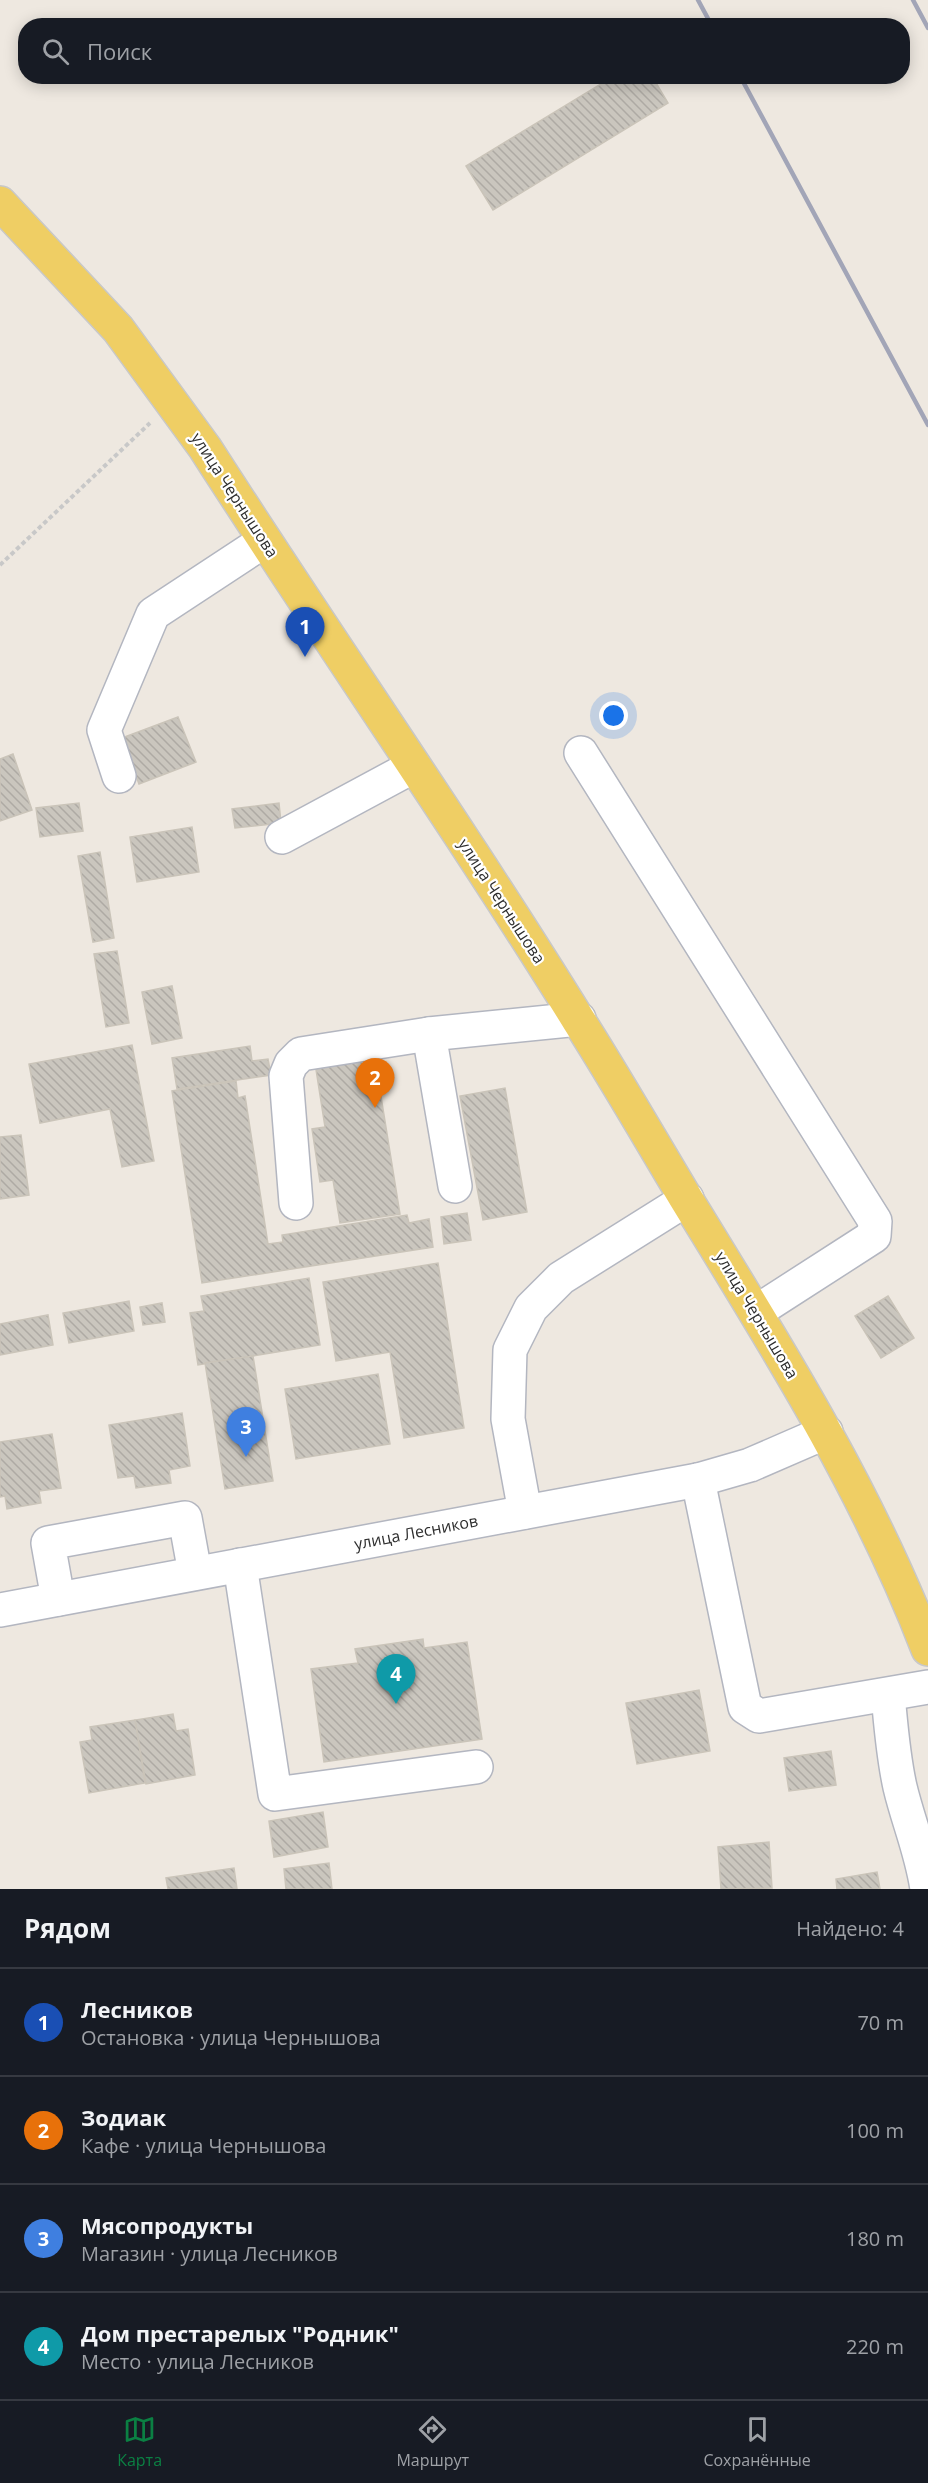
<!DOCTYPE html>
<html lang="ru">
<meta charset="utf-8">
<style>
body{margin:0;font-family:"Open Sans",sans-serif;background:#20242c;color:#f1f3f6}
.you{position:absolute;left:614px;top:716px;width:21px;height:21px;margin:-15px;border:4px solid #fff;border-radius:50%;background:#1a73e8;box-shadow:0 0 0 9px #1a73e833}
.badge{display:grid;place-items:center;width:39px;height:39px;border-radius:50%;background:#0b8043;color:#fff;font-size:20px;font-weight:700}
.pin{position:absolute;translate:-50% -50px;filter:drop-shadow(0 2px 3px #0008)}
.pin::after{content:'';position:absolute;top:32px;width:21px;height:18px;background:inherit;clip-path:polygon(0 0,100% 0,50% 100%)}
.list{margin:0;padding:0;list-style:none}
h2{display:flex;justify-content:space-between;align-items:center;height:78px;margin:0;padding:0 24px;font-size:26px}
h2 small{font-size:20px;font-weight:400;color:#9ea1a6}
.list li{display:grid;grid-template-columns:39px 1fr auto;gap:18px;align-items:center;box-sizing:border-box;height:108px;padding:0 24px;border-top:2px solid #363941}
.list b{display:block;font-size:22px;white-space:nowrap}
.list p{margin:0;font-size:20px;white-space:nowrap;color:#9ea1a6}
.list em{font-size:20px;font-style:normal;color:#9ea1a6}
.icon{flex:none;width:33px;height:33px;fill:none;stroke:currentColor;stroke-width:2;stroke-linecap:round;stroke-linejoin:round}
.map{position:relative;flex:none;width:928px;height:1889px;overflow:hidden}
.search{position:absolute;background:#171b24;box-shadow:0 3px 15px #0003;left:18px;right:18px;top:18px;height:66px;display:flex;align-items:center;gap:15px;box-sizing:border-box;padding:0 21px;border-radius:24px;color:#9ea1a6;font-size:22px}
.sheet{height:510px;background:#171b24}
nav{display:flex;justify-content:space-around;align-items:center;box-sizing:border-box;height:84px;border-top:2px solid #363941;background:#171b24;font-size:16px;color:#9ea1a6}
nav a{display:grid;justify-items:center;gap:3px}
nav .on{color:#0b8043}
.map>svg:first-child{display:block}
</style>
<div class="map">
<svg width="928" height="1889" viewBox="0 0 928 1889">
<defs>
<pattern id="building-back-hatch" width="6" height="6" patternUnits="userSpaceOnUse" patternTransform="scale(1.5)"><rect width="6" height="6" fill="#cac6be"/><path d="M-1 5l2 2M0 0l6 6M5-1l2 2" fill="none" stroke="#aeaaa4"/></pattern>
</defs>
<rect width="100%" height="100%" fill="#eee8e0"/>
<g fill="url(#building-back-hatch)" stroke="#cac4b9" stroke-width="1.5">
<path d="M614 76H652L668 103 493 210 466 166Z"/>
<path d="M178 717 196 762 139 784 122 738Z"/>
<path d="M13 754 32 810 0 821V759Z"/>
<path d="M79 803 83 831 40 837 36 808Z"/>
<path d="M279 803 281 823 235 828 232 809Z"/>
<path d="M192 827 199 872 137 882 130 837Z"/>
<path d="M100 852 114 938 93 942 78 856Z"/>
<path d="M117 951 129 1023 106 1027 94 954Z"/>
<path d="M172 986 182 1038 152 1044 142 992Z"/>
<path d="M132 1045 154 1161 122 1167 110 1109 40 1123 29 1064Z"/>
<path d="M250 1046 252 1061 268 1059 271 1075 177 1089 172 1058Z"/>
<path d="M374 1053 400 1214 340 1223 333 1180 320 1182 312 1129 325 1127 315 1063Z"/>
<path d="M236 1081 238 1098 245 1096 268 1244 283 1242 282 1235 407 1215 409 1223 429 1219 433 1247 202 1283 172 1091Z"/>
<path d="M505 1088 527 1212 483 1220 460 1096Z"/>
<path d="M21 1135 29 1195 0 1199V1137Z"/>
<path d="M467 1213 471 1240 444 1244 441 1217Z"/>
<path d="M438 1263 464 1428 404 1438 390 1352 336 1361 323 1282Z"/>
<path d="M309 1278 320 1345 198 1365 190 1313 204 1311 201 1296Z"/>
<path d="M888 1296 914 1338 881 1358 855 1316Z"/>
<path d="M129 1301 134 1331 69 1343 63 1313Z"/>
<path d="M162 1303 165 1322 143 1325 140 1307Z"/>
<path d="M48 1315 53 1345 0 1355V1324Z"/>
<path d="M253 1356 273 1481 225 1489 205 1363Z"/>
<path d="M378 1374 390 1444 296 1459 285 1389Z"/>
<path d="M182 1413 190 1466 169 1470 171 1483 136 1488 134 1476 118 1478 109 1425Z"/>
<path d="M52 1434 61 1488 39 1491 41 1503 7 1509 5 1496 0 1497V1442Z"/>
<path d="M423 1639 424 1648 467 1642 482 1739 324 1762 311 1669 358 1663 355 1649Z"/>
<path d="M699 1690 710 1751 637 1764 626 1703Z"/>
<path d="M173 1714 176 1731 188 1729 195 1775 146 1784 135 1720Z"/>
<path d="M135 1720 145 1783 89 1793 80 1742 92 1740 90 1727Z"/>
<path d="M831 1751 836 1785 789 1791 784 1758Z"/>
<path d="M323 1812 328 1847 274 1857 269 1821Z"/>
<path d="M769 1842 772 1888 721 1889 718 1847Z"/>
<path d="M329 1863 332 1889H286L284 1869Z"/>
<path d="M234 1868 237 1889H168L166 1878Z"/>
<path d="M877 1872 880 1889H837L836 1879Z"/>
</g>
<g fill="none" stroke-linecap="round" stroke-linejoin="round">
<g stroke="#b3b6c0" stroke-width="36">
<g id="minor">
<path d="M581 753 875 1221 874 1236 756 1312"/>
<path d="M119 776 104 730 153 614 264 541"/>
<path d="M282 837 414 766"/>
<path d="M455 1186 429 1034 579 1019"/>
<path d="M296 1203 286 1076 291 1064 301 1054 429 1034"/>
<path d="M698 1480 745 1707 759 1716 928 1687"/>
<path d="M525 1512 508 1419 510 1350 531 1308 561 1278 687 1199"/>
<path d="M240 1565 275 1794 476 1767"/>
<path d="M58 1599 48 1543 185 1518 195 1573"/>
<path d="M0 1610 698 1480 750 1465 826 1432"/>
<path d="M888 1695C891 1726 893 1756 900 1787 908 1821 922 1853 927 1889"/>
</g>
</g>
<g stroke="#c8c8c8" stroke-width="36">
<path id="major" d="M0 203 118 329 205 448C328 640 459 827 579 1021 617 1081 652 1142 688 1202 777 1347 867 1490 928 1649"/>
</g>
<path stroke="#c8c8c8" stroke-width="4" stroke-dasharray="4.5 3" stroke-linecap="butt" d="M0 565 150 423"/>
<use href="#minor" stroke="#fff" stroke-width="33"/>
<use href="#major" stroke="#efce64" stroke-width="33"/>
<g stroke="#a2a5b7" stroke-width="4.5">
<path d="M698 0 712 26"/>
<path d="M913 0 928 28"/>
<path d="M740 76 928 425"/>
</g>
</g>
<g text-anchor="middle" stroke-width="4.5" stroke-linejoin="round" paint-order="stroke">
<g font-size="16" fill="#2d2d2d" stroke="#fff">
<text transform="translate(235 495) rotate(57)" y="6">улица Чернышова</text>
<text transform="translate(502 901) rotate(57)" y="6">улица Чернышова</text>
<text transform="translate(757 1315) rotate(59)" y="6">улица Чернышова</text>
<text transform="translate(416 1532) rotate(-11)" y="6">улица Лесников</text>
</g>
</g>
</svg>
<div class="you"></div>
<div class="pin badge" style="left:305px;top:657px;background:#1a4fb4">1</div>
<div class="pin badge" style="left:375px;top:1108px;background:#e8710a">2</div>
<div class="pin badge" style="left:246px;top:1457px;background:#3f7fe0">3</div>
<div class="pin badge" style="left:396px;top:1704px;background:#0f9aa8">4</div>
<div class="search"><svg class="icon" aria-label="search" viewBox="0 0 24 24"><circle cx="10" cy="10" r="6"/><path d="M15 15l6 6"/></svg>Поиск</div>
</div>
<section class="sheet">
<h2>Рядом<small>Найдено: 4</small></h2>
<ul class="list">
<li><span class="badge" style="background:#1a4fb4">1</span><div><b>Лесников</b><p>Остановка · улица Чернышова</p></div><em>70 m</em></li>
<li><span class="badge" style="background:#e8710a">2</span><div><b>Зодиак</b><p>Кафе · улица Чернышова</p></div><em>100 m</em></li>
<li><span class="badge" style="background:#3f7fe0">3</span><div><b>Мясопродукты</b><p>Магазин · улица Лесников</p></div><em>180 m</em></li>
<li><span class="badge" style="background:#0f9aa8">4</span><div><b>Дом престарелых &quot;Родник&quot;</b><p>Место · улица Лесников</p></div><em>220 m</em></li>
</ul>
</section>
<nav>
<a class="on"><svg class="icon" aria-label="map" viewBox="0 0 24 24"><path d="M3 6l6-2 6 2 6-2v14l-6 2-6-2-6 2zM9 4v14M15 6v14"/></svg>Карта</a>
<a><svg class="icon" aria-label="directions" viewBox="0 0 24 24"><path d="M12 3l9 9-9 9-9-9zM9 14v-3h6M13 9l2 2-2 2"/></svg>Маршрут</a>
<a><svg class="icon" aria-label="saved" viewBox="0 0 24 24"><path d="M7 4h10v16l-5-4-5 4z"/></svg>Сохранённые</a>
</nav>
